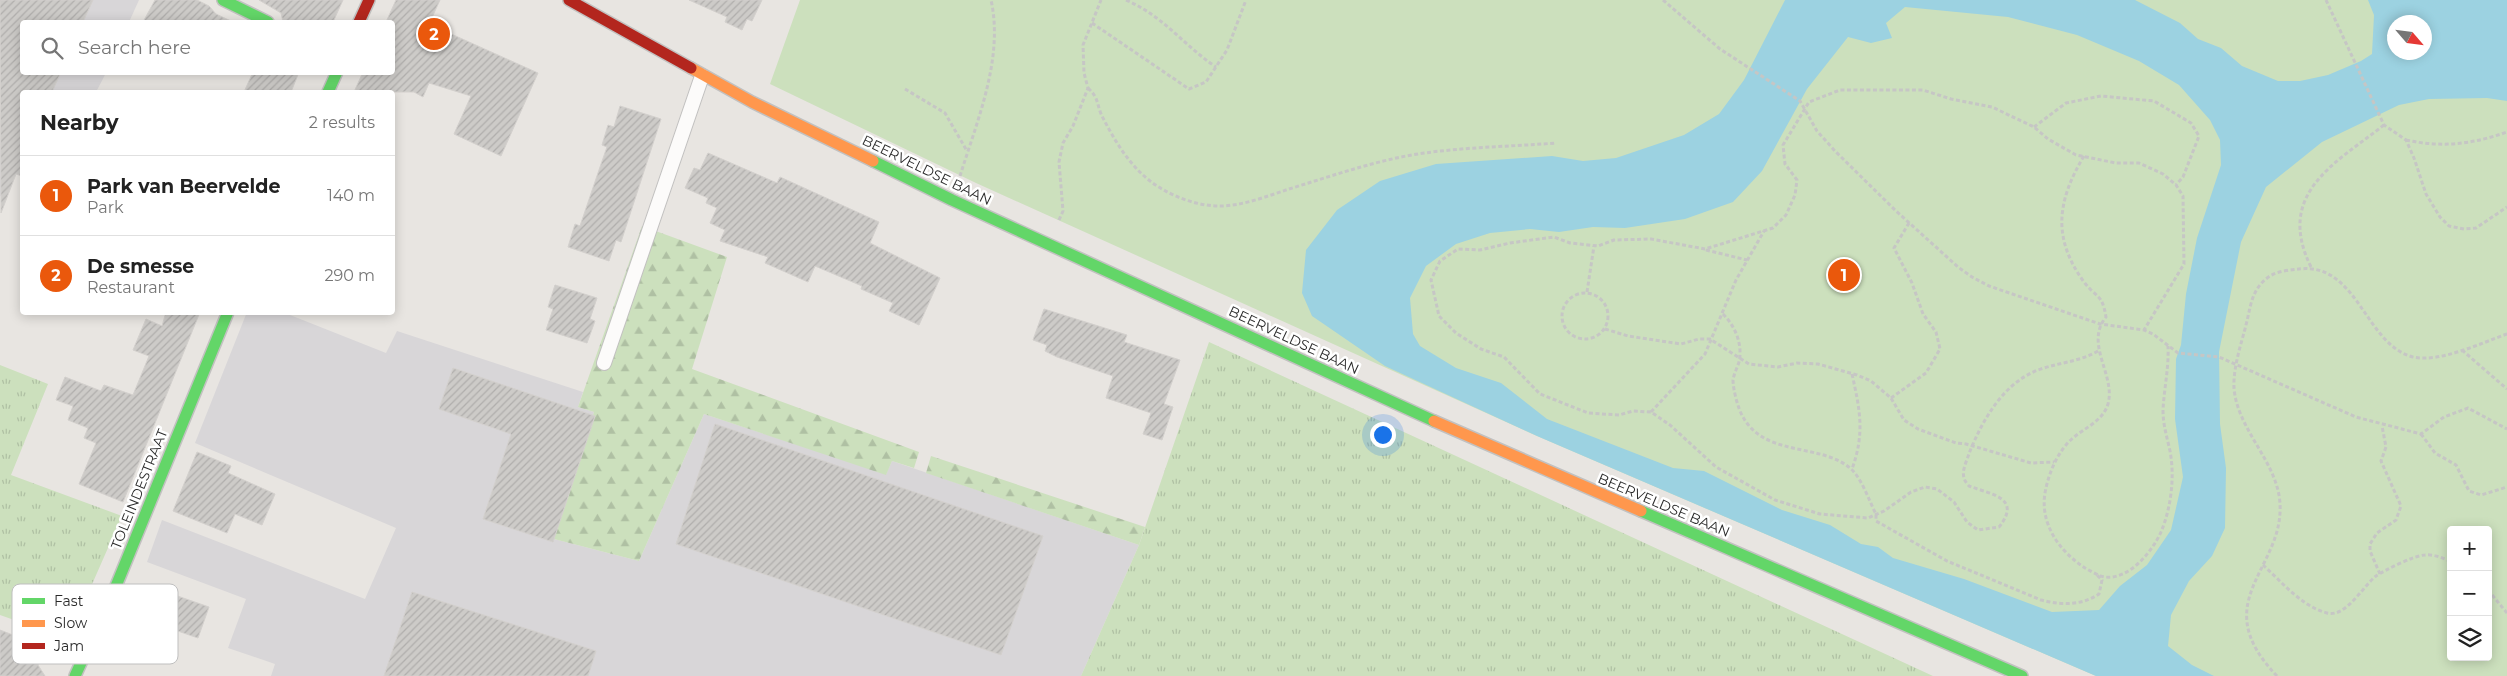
<!DOCTYPE html>
<meta charset="utf-8">
<style>
body{margin:0;font-family:Montserrat,sans-serif;background:#f2f2f2;color:#222}
.controls{position:absolute;right:15px;bottom:15px;display:grid;overflow:hidden;border-radius:5px;box-shadow:0 2px 12px #0003}
.controls button{width:45px;height:45px;display:grid;place-items:center;padding:0;border:0;border-bottom:1px solid #e0e0e0;background:#fff;color:#222;font:25px sans-serif}
.compass{position:absolute;left:2387px;top:15px;width:45px;height:45px;border-radius:50%;background:#fff;box-shadow:0 2px 12px #0003;rotate:118deg}
.you{position:absolute;left:1382px;top:434px;width:18px;height:18px;margin:-12px;border:4px solid #fff;border-radius:50%;background:#1a73e8;box-shadow:0 0 0 8px #1a73e833}
.badge{display:grid;place-items:center;width:32px;height:32px;border-radius:50%;background:#ea580c;color:#fff;font-size:16px;font-weight:700}
.pin{position:absolute;translate:-50% -50%;border:2px solid #fff;box-shadow:0 1px 5px #0006}
.list{margin:0;padding:0;list-style:none}
h2{display:flex;justify-content:space-between;align-items:center;height:65px;margin:0;padding:0 20px;font-size:21px}
h2 small{font-size:16px;font-weight:400;color:#767676}
.list li{display:grid;grid-template-columns:32px 1fr auto;gap:15px;align-items:center;box-sizing:border-box;height:80px;padding:0 20px;border-top:1px solid #e0e0e0}
.list b{display:block;font-size:19px;white-space:nowrap}
.list p{margin:0;font-size:16px;white-space:nowrap;color:#767676}
.list em{font-size:16px;font-style:normal;color:#767676}
.icon{flex:none;width:28px;height:28px;fill:none;stroke:currentColor;stroke-width:2;stroke-linecap:round;stroke-linejoin:round}
.map{position:relative;flex:none;width:2507px;height:676px;overflow:hidden}
.search{position:absolute;background:#fff;box-shadow:0 2px 12px #0003;left:20px;top:20px;width:375px;height:55px;display:flex;align-items:center;gap:12px;box-sizing:border-box;padding:0 18px;border-radius:5px;color:#767676;font-size:19px}
.panel{position:absolute;background:#fff;box-shadow:0 2px 12px #0003;left:20px;top:90px;width:375px;height:225px;border-radius:5px}
.map>svg:first-child{display:block}
</style>
<div class="map">
<svg width="2507" height="676" viewBox="0 0 2507 676">
<defs>
<pattern id="grass-tufts" width="24" height="20" patternUnits="userSpaceOnUse" patternTransform="scale(1.25)"><rect width="24" height="20" fill="#cce0bd"/><path d="M3 7l-1-3M5 7V3M7 7l1-3M15 17l-1-3M17 17v-4M19 17l1-3" fill="none" stroke="#afc0a3"/></pattern>
<pattern id="forest-firs" width="22" height="20" patternUnits="userSpaceOnUse" patternTransform="scale(1.25)"><rect width="22" height="20" fill="#cce0bd"/><path d="M5 1l3.5 6h-7zM16 11l3.5 6h-7z" fill="#afc0a3"/></pattern>
<pattern id="building-hatch" width="6" height="6" patternUnits="userSpaceOnUse" patternTransform="scale(1.25)"><rect width="6" height="6" fill="#cdcbc8"/><path d="M-1 1l2-2M0 6l6-6M5 7l2-2" fill="none" stroke="#b0aeac"/></pattern>
</defs>
<rect width="100%" height="100%" fill="#e8e5e1"/>
<g fill="#d8d6d8">
<path d="M0 0H139L129 22H22V72L106 73 96 92H22V158L5 198 0 196Z"/>
<path d="M247 312 285 313 386 353 397 331 583 392 578 407 594 412 554 539 639 561 704 414 886 474 892 461 1139 545 1081 676H271L275 664 228 648 246 599 147 562 162 520 365 599 396 528 195 443Z"/>
</g>
<g fill="url(#grass-tufts)">
<path d="M1209 342 1933 676H1081L1139 545Z"/>
<path d="M0 365 48 384 11 475 122 516 68 639 0 615Z"/>
</g>
<g fill="url(#forest-firs)">
<path d="M642 226 727 257 692 369 919 452 914 468 892 461 886 475 704 414 639 561 554 539 594 412 578 407Z"/>
<path d="M931 456 1145 527 1139 545 926 473Z"/>
</g>
<path fill="#cce0bd" fill-rule="evenodd" d="M800 0H2507V676H2096L1537 436 976 183 770 84ZM2394 22H2424V52H2394ZM2451 530H2488V657H2451Z"/>
<path fill="#9cd2e1" fill-rule="evenodd" d="M1785 0H2135L2180 23 2198 39 2221 48 2242 66 2278 81H2300L2328 75 2361 61 2372 54 2374 15 2368 0H2507V101L2487 98 2429 99 2399 105 2322 142 2266 187 2241 242 2219 352 2220 424 2226 468 2225 528 2212 556 2189 581 2171 615 2168 646 2192 665 2214 676H2096L1537 436 1385 366 1312 316 1302 293 1306 250 1337 210 1380 181 1436 164 1552 156 1583 161 1616 158 1684 135 1719 114 1744 80ZM1905 7 2008 17 2077 35 2139 61 2179 85 2210 120 2220 140 2221 165 2197 238 2186 294 2181 345 2176 359 2175 419 2183 477 2171 530 2147 565 2120 586 2099 610 2052 612 1964 579 1893 558 1878 547 1861 544 1830 525 1782 510 1704 471 1673 468 1547 419 1501 383 1456 368 1420 346 1413 334 1410 298 1426 266 1456 244 1490 233 1530 229 1559 232 1593 227 1625 228 1685 219 1733 202 1762 171 1807 89 1848 37 1871 43 1892 38 1886 23ZM2394 22H2424V52H2394Z"/>
<g fill="url(#building-hatch)" stroke="#d3d0cd">
<path d="M0 0H93L83 22H22V72H61L52 92H22V176L16 174 1 213Z"/>
<path d="M155 0H197L209 6 216 14 233 22H143Z"/>
<path d="M259 0H343L333 22H283L281 13Z"/>
<path d="M396 0H440L429 24 538 73 501 156 454 134 471 96 429 83 423 97 414 92H354L363 72H392V22H386Z"/>
<path d="M689 0H762L752 21 747 19 742 30 725 22 727 17Z"/>
<path d="M253 72H299L291 92H244Z"/>
<path d="M620 106 661 119 621 242 616 240 609 261 568 247 575 224 580 226 600 167 607 147 602 145 608 125 614 127Z"/>
<path d="M708 153 777 183 780 177 879 222 870 243 940 278 919 325 889 311 893 303 861 289 862 286 815 266 808 282 765 263 768 257 720 241 725 230 710 223 717 208 706 203 708 198 685 188 694 168 700 170Z"/>
<path d="M555 285 597 298 590 319 595 321 587 343 546 330 553 309 548 307Z"/>
<path d="M1044 309 1127 335 1124 342 1180 360 1164 404 1173 407 1162 440 1143 434 1151 413 1106 398 1113 376 1057 357 1045 351 1047 345 1033 340Z"/>
<path d="M166 312H200L123 502 79 484 96 443 84 438 88 428 68 420 73 406 56 400 65 377 101 391 104 385 133 395 149 356 133 350 146 319 162 326Z"/>
<path d="M453 368 595 416 553 542 483 519 511 434 439 409Z"/>
<path d="M715 424 1043 536 1001 655 676 544Z"/>
<path d="M197 452 231 466 228 473 275 494 262 525 235 514 227 533 173 511Z"/>
<path d="M412 592 596 651 588 676H384Z"/>
<path d="M169 593 209 607 198 638 149 621 157 599 166 602Z"/>
<path d="M0 630 44 647 38 665 45 676H0Z"/>
</g>
<g fill="none" stroke-linecap="round" stroke-linejoin="round">
<g stroke="#c2c1c0" stroke-width="16">
<path id="lane" d="M604 363 702 76"/>
</g>
<g stroke="#c2c1c0" stroke-width="14">
<g id="fast">
<path d="M223 0 268 22"/>
<path d="M328 92 337 72"/>
<path d="M873 161 952 200 1434 421"/>
<path d="M1641 511 2022 676"/>
<path d="M75 676 116 586 228 312"/>
</g>
</g>
<g stroke="#c2c1c0" stroke-width="14">
<g id="slow">
<path d="M691 68 752 102 873 161"/>
<path d="M1434 421 1641 511"/>
</g>
</g>
<g stroke="#c2c1c0" stroke-width="14">
<g id="jam">
<path d="M569 0 691 68"/>
<path d="M359 22 369 0"/>
</g>
</g>
<g stroke="#c6c6c5" stroke-width="3" stroke-dasharray="4 2.5" stroke-linecap="butt">
<path d="M1126 0C1165 17 1183 45 1216 67"/>
<path d="M1663 0 1720 49 1800 101 1817 131 1835 151 1895 210 1958 267 1972 277 1989 286 2100 324 2144 330 2153 334 2178 353 2219 357 2356 417 2421 434 2444 417 2468 408 2507 429"/>
<path d="M2326 0 2384 125 2406 140 2414 158 2426 194 2440 217 2449 226 2464 229 2476 228 2507 207"/>
<path d="M1092 23 1189 89 1206 82 1227 50 1246 0"/>
<path d="M1088 88C1100 99 1096 105 1103 118 1117 145 1134 173 1162 189 1179 199 1200 206 1220 206 1242 206 1268 196 1289 189 1328 177 1366 164 1406 156 1455 147 1506 147 1556 143"/>
<path d="M905 89 945 113 967 151"/>
<path d="M2034 127 2066 103 2101 96 2154 101 2191 123 2199 136 2183 177 2176 185"/>
<path d="M2406 140C2442 148 2473 144 2507 132"/>
<path d="M2084 156C2057 201 2052 238 2084 282 2097 299 2102 293 2106 317 2084 344 2116 375 2108 404 2102 424 2079 429 2066 445 2055 458 2048 476 2045 493 2040 524 2059 551 2085 568 2091 571 2098 576 2105 577 2129 580 2152 552 2161 532 2171 508 2175 477 2170 451 2167 437 2163 425 2163 410 2164 389 2169 368 2168 346"/>
<path d="M960 176C977 121 1004 58 991 0"/>
<path d="M1059 220 1063 211 1059 162 1063 143 1073 126 1088 88 1084 73 1083 45 1101 0"/>
<path d="M1706 250 1747 260"/>
<path d="M2311 267C2275 194 2334 164 2384 125"/>
<path d="M1587 292 1594 246"/>
<circle cx="1585" cy="316" r="23"/>
<path d="M1723 314C1735 326 1743 344 1739 362 1737 368 1734 374 1733 380 1733 389 1738 409 1743 417 1765 457 1820 443 1850 468 1862 478 1869 501 1876 514V521L1947 561 2041 600C2061 605 2081 606 2099 594L2102 580 2097 575"/>
<path d="M1605 329 1628 336 1681 344 1699 339H1710L1749 364 1778 367 1797 363 1818 364 1857 375 1871 381 1891 398 1904 420 1918 429 1956 443 1966 444 2031 463 2054 462"/>
<path d="M2462 350 2507 389"/>
<path d="M2098 351C2081 361 2063 362 2044 368 2006 379 1984 417 1970 451 1966 464 1958 475 1969 486 1989 494 2023 497 1999 527L1978 530 1967 522 1954 502 1937 489 1925 487 1911 492 1884 511 1868 518 1820 514 1775 500 1716 467 1670 425 1651 412 1633 411 1619 415 1588 413 1540 394 1504 357 1481 349 1456 333 1439 316 1431 280 1440 261 1458 249 1480 250 1510 243 1554 237 1570 243 1598 246 1614 240 1651 239 1705 249 1773 228 1786 215 1795 195 1797 180 1785 164 1783 145 1809 102 1840 90H1923L1951 99 1992 107 2034 127 2048 139 2076 155 2116 163H2139L2163 174 2176 185 2183 196 2184 264 2144 330"/>
<path d="M1852 374C1860 410 1865 433 1852 469"/>
<path d="M1891 398 1926 373 1940 349 1936 332 1923 314 1912 283 1894 248 1909 223"/>
<path d="M1651 412 1705 354 1736 280 1764 231"/>
<path d="M2421 434 2435 453 2456 465 2469 491 2481 495 2507 487"/>
<path d="M2263 565C2282 582 2301 606 2327 613 2346 618 2363 586 2376 576 2385 570 2415 555 2425 555 2433 554 2444 558 2451 562"/>
<path d="M2380 574 2370 551V544L2377 533 2396 520 2401 506 2381 461 2386 447 2382 426"/>
<path d="M2488 590 2507 613"/>
<path d="M2277 676C2202 598 2291 567 2279 495 2272 457 2237 427 2234 388 2233 366 2242 342 2247 321 2251 303 2253 287 2270 276 2278 271 2290 270 2299 269 2358 262 2365 345 2413 357 2440 363 2481 343 2507 334"/>
</g>
<use href="#lane" stroke="#fcfbfa" stroke-width="14"/>
<use href="#fast" stroke="#63d668" stroke-width="11"/>
<use href="#slow" stroke="#ff974d" stroke-width="11"/>
<use href="#jam" stroke="#b3261e" stroke-width="11"/>
</g>
<g text-anchor="middle" stroke-width="5" stroke-linejoin="round" paint-order="stroke">
<g font-size="14" fill="#2a2a2a" stroke="#fff">
<text transform="translate(927 170) rotate(26)" y="5">BEERVELDSE BAAN</text>
<text transform="translate(1294 340) rotate(25)" y="5">BEERVELDSE BAAN</text>
<text transform="translate(139 489) rotate(-68)" y="5">TOLEINDESTRAAT</text>
<text transform="translate(1664 505) rotate(23)" y="5">BEERVELDSE BAAN</text>
</g>
</g>
<rect x="12" y="584" width="166" height="80" rx="8" fill="#fff" stroke="#bfbfbf" stroke-width="1"/>
<rect x="22" y="598" width="23" height="6" fill="#63d668"/>
<rect x="22" y="620" width="23" height="7" fill="#ff974d"/>
<rect x="22" y="643" width="23" height="6" fill="#b3261e"/>
<g font-size="14" fill="#2a2a2a">
<text x="54" y="606">Fast</text>
<text x="54" y="628">Slow</text>
<text x="54" y="651">Jam</text>
</g>
</svg>
<div class="controls">
<button>+</button>
<button>−</button>
<button><svg class="icon" aria-label="layers" viewBox="0 0 24 24"><path d="M12 4l9 5-9 5-9-5zM3 14l9 5 9-5"/></svg></button>
</div>
<svg class="compass" viewBox="-18 -18 36 36"><path d="M0-13l5 13h-10z" fill="#e53935"/><path d="M0 13l5-13h-10z" fill="#767676"/></svg>
<div class="you"></div>
<div class="pin badge" style="left:1844px;top:275px">1</div>
<div class="pin badge" style="left:434px;top:34px">2</div>
<div class="search"><svg class="icon" aria-label="search" viewBox="0 0 24 24"><circle cx="10" cy="10" r="6"/><path d="M15 15l6 6"/></svg>Search here</div>
<section class="panel">
<h2>Nearby<small>2 results</small></h2>
<ul class="list">
<li><span class="badge">1</span><div><b>Park van Beervelde</b><p>Park</p></div><em>140 m</em></li>
<li><span class="badge">2</span><div><b>De smesse</b><p>Restaurant</p></div><em>290 m</em></li>
</ul>
</section>
</div>
